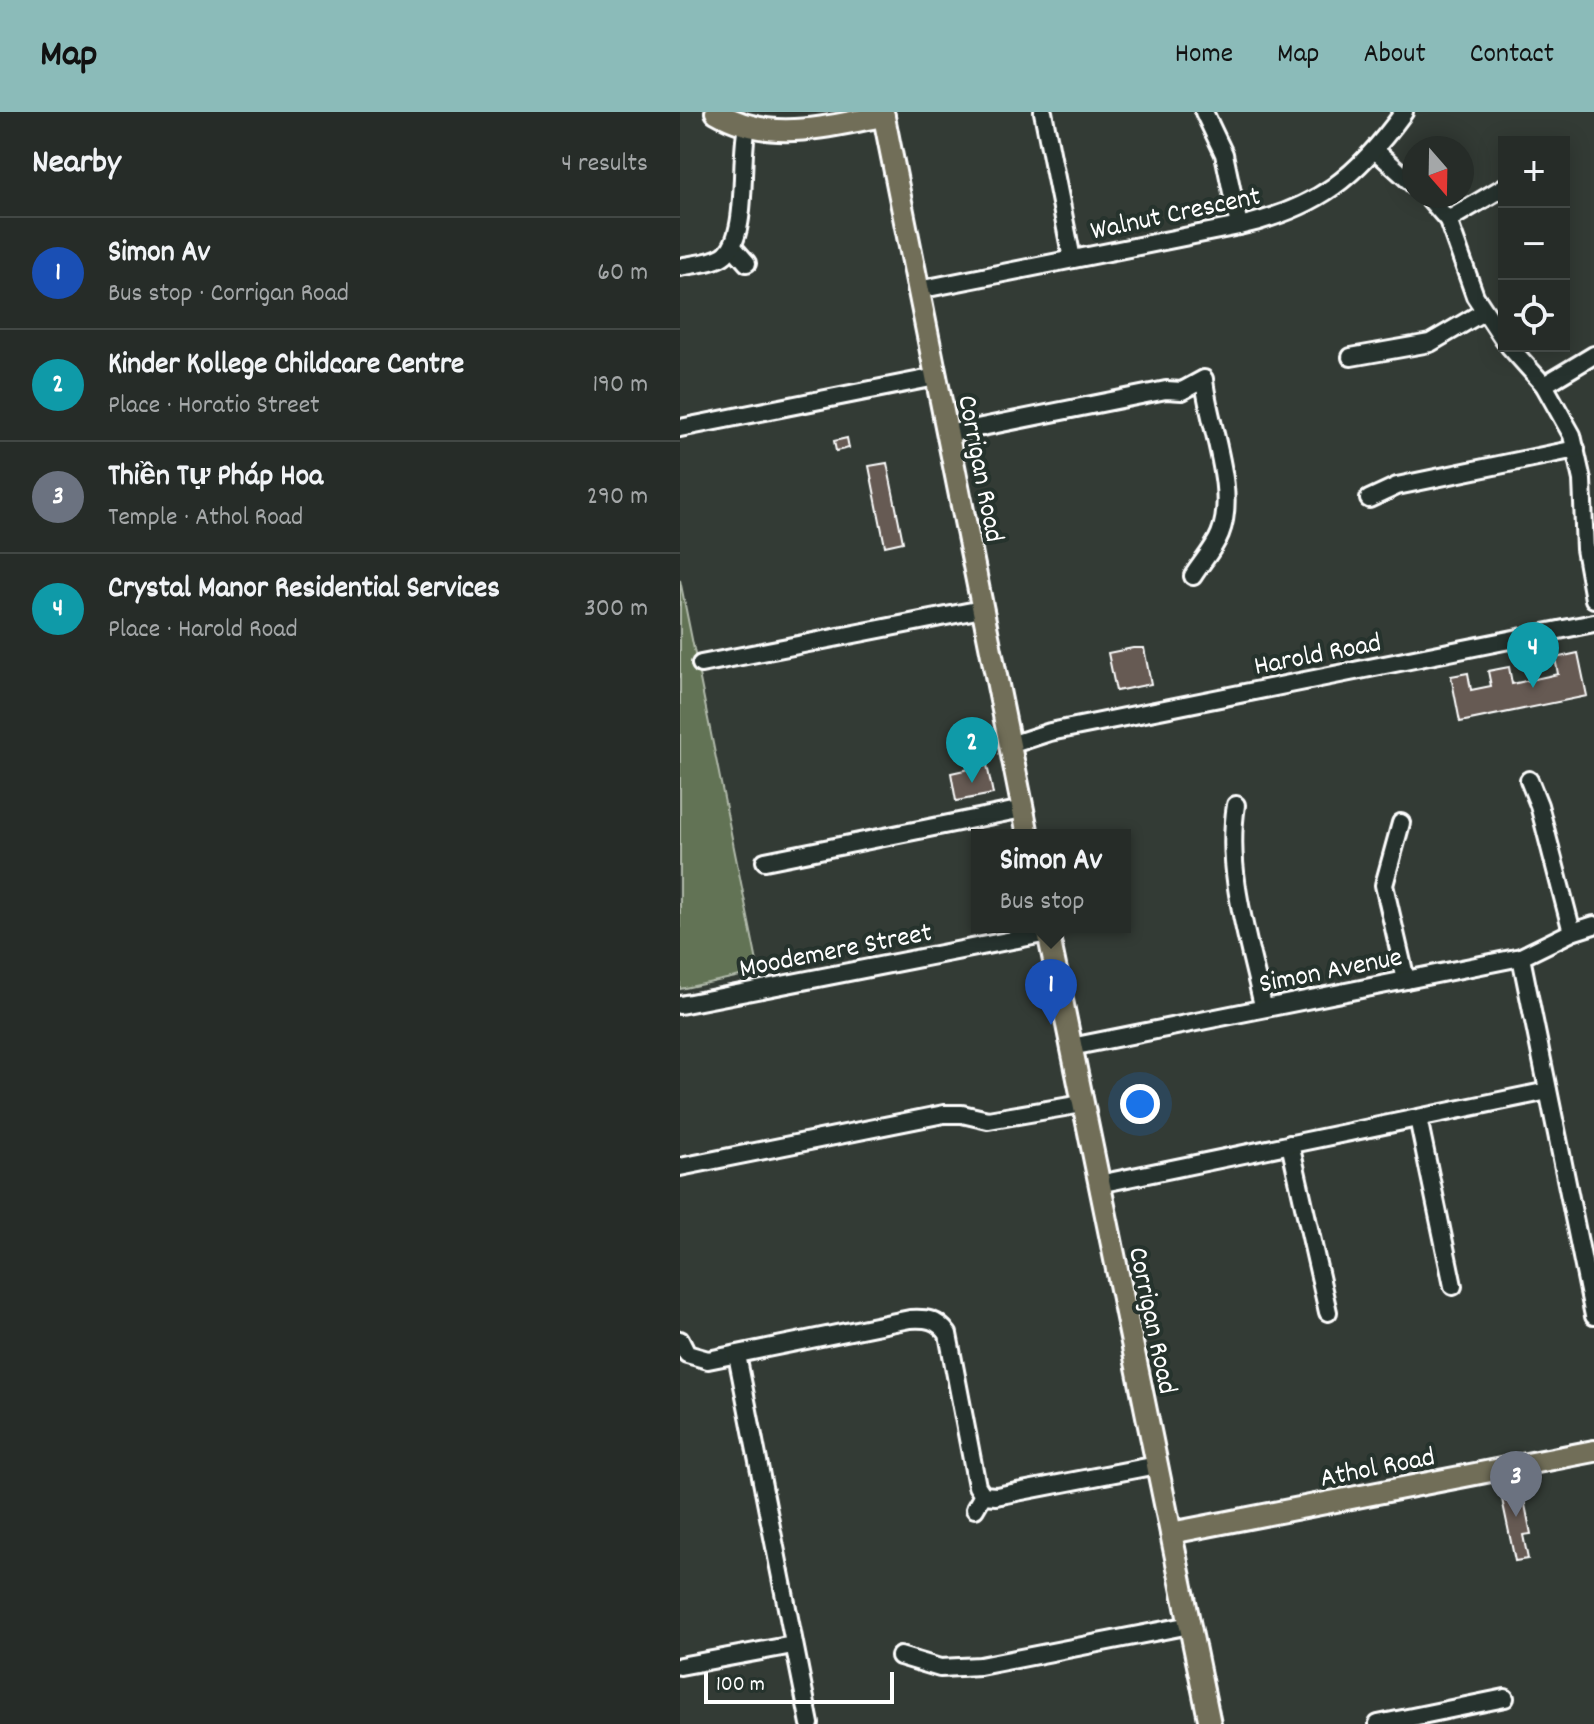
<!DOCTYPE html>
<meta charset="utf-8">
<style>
body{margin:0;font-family:Dekko,sans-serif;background:#2e3430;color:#f1f3f6}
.controls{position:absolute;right:24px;top:24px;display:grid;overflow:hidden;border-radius:0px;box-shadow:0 4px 20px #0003}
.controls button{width:72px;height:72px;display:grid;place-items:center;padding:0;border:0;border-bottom:2px solid #424845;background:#262c28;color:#f1f3f6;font:40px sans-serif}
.compass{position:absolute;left:722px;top:24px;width:72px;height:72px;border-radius:50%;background:#262c28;box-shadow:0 4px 20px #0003;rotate:160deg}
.scale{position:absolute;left:24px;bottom:20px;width:190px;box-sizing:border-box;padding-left:8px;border:4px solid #fff;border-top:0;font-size:22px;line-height:28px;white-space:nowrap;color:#fff;-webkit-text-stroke:6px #26332d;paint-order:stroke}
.you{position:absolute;left:460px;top:992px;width:28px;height:28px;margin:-20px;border:6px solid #fff;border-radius:50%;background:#1a73e8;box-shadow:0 0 0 12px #1a73e833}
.badge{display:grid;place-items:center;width:52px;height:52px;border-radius:50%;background:#8bbbb9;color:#fff;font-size:26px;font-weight:700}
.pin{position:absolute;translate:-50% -66px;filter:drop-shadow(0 2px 4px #0008)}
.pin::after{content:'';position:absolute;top:42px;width:28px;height:24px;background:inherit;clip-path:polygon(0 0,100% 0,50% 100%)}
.popup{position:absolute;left:291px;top:717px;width:160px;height:104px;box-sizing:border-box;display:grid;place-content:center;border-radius:0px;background:#262c28;filter:drop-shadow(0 2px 6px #0005);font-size:26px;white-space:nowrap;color:#a4a7a8}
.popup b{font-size:30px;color:#f1f3f6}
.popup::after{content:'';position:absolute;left:50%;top:100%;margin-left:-16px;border:16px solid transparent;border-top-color:#262c28}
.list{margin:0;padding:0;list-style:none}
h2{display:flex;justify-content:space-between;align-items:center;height:104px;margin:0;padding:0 32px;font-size:34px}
h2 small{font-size:26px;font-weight:400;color:#a4a7a8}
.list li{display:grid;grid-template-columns:52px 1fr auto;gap:24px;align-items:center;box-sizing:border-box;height:112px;padding:0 32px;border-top:2px solid #424845}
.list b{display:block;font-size:30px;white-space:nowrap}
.list p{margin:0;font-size:26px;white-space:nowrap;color:#a4a7a8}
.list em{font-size:26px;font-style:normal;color:#a4a7a8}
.icon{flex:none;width:44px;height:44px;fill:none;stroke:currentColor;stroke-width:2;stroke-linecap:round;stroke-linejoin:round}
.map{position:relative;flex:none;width:914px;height:1612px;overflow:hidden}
header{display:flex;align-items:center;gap:48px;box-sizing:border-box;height:112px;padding:0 40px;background:#8bbbb9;color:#111}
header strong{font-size:38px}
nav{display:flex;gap:44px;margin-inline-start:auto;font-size:28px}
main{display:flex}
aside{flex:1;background:#262c28}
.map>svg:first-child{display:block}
</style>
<header>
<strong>Map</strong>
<nav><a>Home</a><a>Map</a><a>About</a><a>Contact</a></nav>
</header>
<main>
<aside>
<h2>Nearby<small>4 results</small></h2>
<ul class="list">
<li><span class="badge" style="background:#1a4fb4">1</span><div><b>Simon Av</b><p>Bus stop · Corrigan Road</p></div><em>60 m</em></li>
<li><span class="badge" style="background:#0f9aa8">2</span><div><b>Kinder Kollege Childcare Centre</b><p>Place · Horatio Street</p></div><em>190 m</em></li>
<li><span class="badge" style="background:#6b7280">3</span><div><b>Thiền Tự Pháp Hoa</b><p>Temple · Athol Road</p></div><em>290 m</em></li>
<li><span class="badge" style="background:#0f9aa8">4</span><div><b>Crystal Manor Residential Services</b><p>Place · Harold Road</p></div><em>300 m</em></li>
</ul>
</aside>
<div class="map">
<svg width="914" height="1612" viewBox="0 0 914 1612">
<rect width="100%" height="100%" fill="#333b35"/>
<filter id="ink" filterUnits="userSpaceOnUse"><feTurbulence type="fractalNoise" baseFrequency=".0125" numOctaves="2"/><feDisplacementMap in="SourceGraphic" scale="16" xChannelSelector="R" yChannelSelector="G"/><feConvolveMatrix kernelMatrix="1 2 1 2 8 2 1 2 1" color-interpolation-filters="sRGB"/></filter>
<g filter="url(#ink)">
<path fill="#627355" stroke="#b0b9aa" stroke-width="2" d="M0 468 79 860 0 877Z"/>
<g fill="#665a53" stroke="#fff" stroke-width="2">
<path d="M167 326 169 336 156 339 154 329Z"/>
<path d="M207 351 223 430 205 434 189 354Z"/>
<path d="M453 536H464L471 572 436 579 428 541Z"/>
<path d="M898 541 907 584 780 610 771 564 788 561 791 578 811 574 808 559 829 555 832 572 878 562 875 546Z"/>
<path d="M307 653 313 682 276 689 271 661Z"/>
<path d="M843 1383 851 1422 843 1423 848 1447 835 1449 822 1387Z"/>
</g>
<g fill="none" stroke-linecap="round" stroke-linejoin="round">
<g stroke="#fff" stroke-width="22">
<g id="minor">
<path d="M363 0 392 147"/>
<path d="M524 0 544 42 559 114"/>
<path d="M696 39 734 73"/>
<path d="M747 84 768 108 795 184 824 228"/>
<path d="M768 108 824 75"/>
<path d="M53 135 67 151"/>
<path d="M0 155C13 152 32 151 43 144 70 126 59 47 67 15"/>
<path d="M238 178 559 114C638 96 677 65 724 0"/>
<path d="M829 234 864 273 892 323 902 368 905 437 914 487"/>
<path d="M671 245 750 231 803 200"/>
<path d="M864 273 914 243"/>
<path d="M0 316 256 265"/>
<path d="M267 322 486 278 502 279 524 267C528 312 558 378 540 422 534 437 521 451 513 464"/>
<path d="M689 387 717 374 896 337"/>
<path d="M21 552 302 497"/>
<path d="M330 633 370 620 914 511"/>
<path d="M849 668 859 693 892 820"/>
<path d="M556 693C545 760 569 829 583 894"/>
<path d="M721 711 704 773 726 868"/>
<path d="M85 749 343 697"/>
<path d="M841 845 914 1204"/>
<path d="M0 893 368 821"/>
<path d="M391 935 841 845 892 820 914 813"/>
<path d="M738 1006 773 1174"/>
<path d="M610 1032 648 1200"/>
<path d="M0 1055 264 1002H282L308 1008 402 992"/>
<path d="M419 1072 868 979"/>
<path d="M0 1228 7 1242 28 1248 230 1207C247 1206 257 1207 268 1222L297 1374 303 1383 316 1384 477 1353"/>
<path d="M57 1243 130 1612"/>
<path d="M295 1397 303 1383"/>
<path d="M220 1544 260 1556 300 1554 510 1513"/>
<path d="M0 1554 113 1533"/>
<path d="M698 1612 825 1586"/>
</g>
</g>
<g stroke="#fff" stroke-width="26">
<g id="major">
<path d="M36 0C91 32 145 14 204 4"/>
<path d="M203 0 348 723"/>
<path d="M367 815 530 1612"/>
<path d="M491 1421 914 1339"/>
</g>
</g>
<use href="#minor" stroke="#26332d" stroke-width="16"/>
<use href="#major" stroke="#716e59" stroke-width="20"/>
</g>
</g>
<g text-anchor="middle" stroke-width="8" stroke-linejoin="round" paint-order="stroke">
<g font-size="28" fill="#fff" stroke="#26332d">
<text transform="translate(495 99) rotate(-12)" y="10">Walnut Crescent</text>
<text transform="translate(303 356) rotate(79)" y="10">Corrigan Road</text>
<text transform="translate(637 540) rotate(-11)" y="10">Harold Road</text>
<text transform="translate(155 836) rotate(-11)" y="10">Moodemere Street</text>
<text transform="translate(650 856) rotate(-11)" y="10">Simon Avenue</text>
<text transform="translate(475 1208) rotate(78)" y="10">Corrigan Road</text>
<text transform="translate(697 1353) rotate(-11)" y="10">Athol Road</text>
</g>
</g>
</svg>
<div class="controls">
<button>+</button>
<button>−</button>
<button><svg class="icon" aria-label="locate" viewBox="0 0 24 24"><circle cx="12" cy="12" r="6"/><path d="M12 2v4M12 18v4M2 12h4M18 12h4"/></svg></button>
</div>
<svg class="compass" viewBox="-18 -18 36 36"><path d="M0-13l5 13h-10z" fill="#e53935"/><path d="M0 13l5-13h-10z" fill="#a4a7a8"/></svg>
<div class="scale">100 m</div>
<div class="you"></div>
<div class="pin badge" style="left:371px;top:913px;background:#1a4fb4">1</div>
<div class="popup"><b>Simon Av</b>Bus stop</div>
<div class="pin badge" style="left:292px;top:671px;background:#0f9aa8">2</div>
<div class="pin badge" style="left:836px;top:1405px;background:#6b7280">3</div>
<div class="pin badge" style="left:853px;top:576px;background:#0f9aa8">4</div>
</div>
</main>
